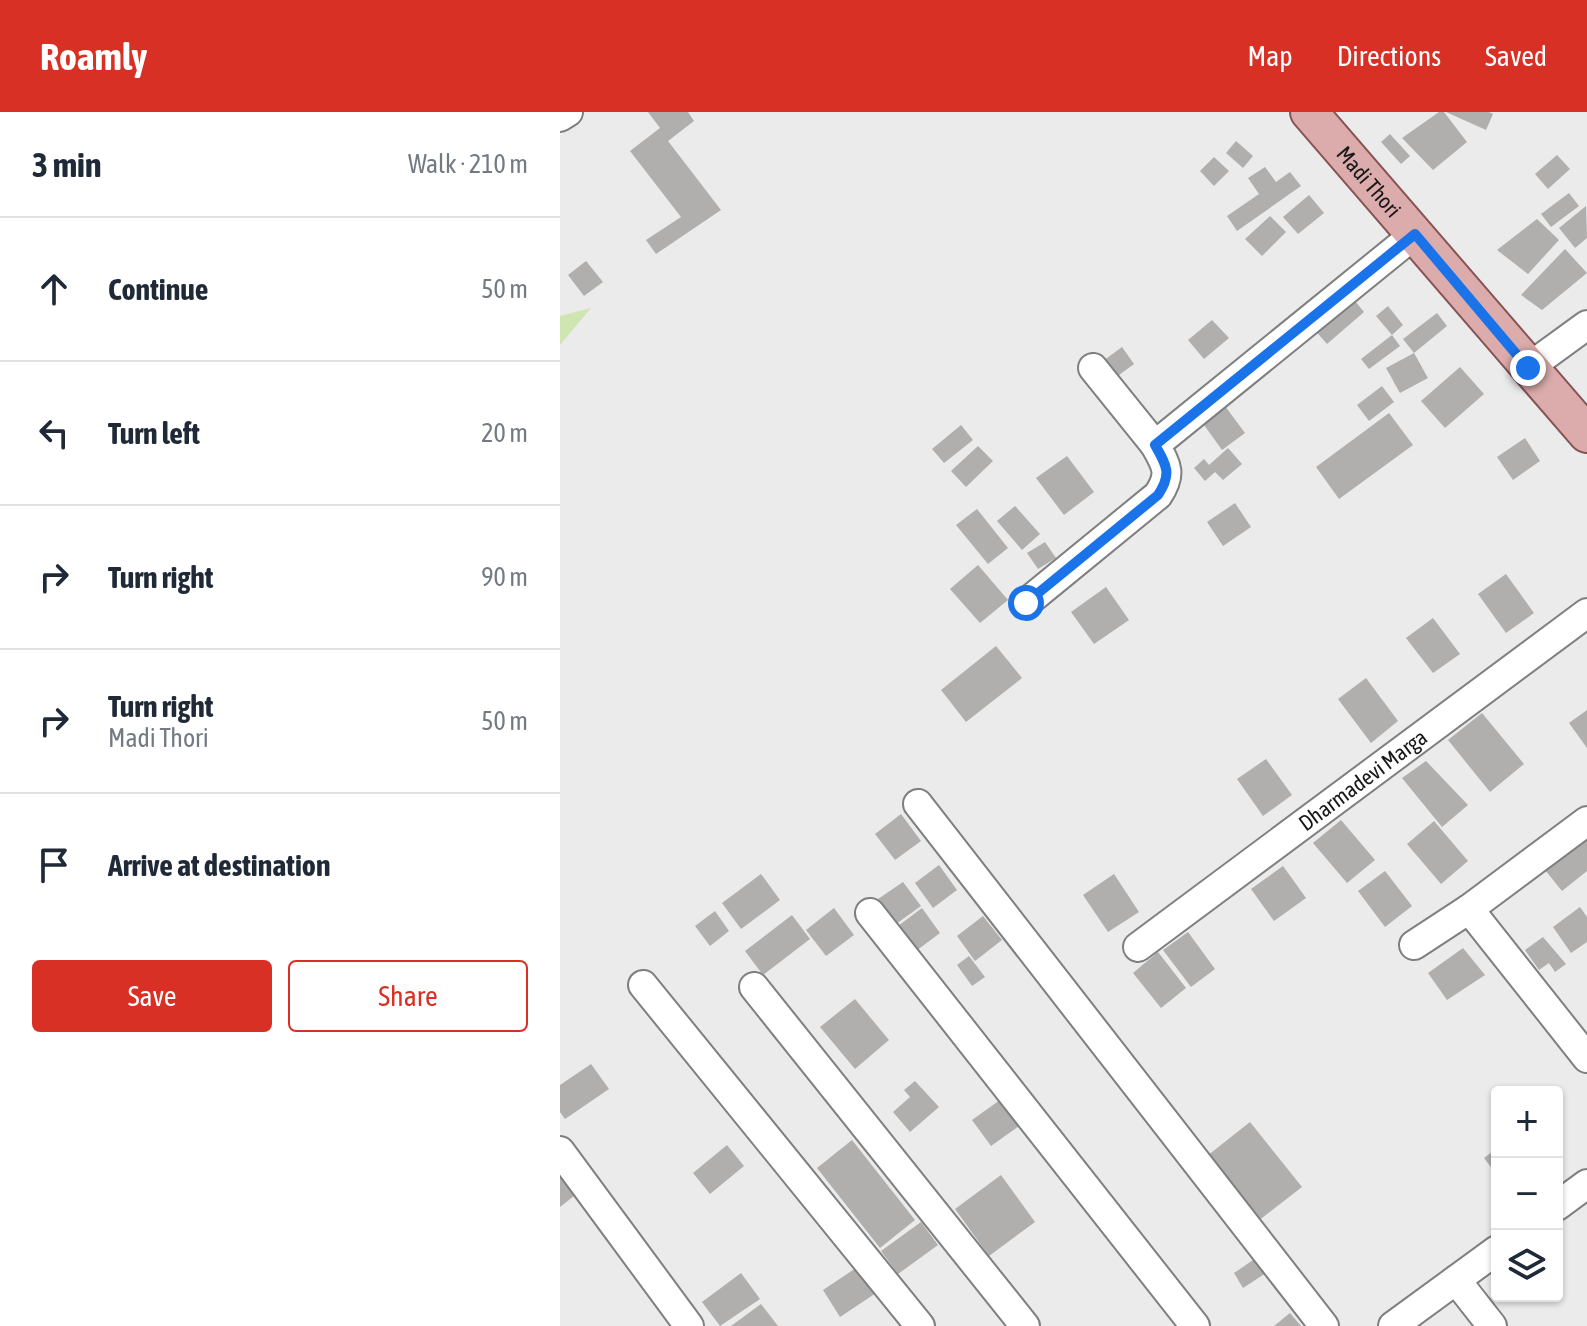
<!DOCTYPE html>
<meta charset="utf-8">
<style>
body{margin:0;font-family:"Asap Condensed",sans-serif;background:#f2f2f3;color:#1f2937}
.controls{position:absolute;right:24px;bottom:24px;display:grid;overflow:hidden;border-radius:8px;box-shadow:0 2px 6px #0004}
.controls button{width:72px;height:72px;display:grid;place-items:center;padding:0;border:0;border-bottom:2px solid #e0e1e3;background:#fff;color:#1f2937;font:40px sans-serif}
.stop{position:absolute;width:24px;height:24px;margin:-18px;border:6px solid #1a73e8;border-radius:50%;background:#fff}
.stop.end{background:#1a73e8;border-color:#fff;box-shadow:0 2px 8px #0008}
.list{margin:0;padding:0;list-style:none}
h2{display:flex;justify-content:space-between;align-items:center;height:104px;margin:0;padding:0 32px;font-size:34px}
h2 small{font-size:26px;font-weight:400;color:#747a83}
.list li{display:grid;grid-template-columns:52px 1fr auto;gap:24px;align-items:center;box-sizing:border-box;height:144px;padding:0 32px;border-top:2px solid #e0e1e3}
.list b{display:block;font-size:30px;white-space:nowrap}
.list p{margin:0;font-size:26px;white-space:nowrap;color:#747a83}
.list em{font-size:26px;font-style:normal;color:#747a83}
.actions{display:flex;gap:16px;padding:24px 32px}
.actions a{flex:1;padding:18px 0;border:2px solid #d93025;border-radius:8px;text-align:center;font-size:28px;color:#d93025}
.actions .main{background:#d93025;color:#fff}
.icon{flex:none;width:44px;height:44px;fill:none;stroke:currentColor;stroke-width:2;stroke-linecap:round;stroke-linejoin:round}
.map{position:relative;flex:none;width:1027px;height:1214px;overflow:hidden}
header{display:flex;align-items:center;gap:48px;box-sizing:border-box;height:112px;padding:0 40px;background:#d93025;color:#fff}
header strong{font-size:38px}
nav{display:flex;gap:44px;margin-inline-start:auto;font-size:28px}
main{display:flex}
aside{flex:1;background:#fff}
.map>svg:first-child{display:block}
</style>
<header>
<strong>Roamly</strong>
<nav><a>Map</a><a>Directions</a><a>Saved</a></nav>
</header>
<main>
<aside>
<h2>3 min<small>Walk · 210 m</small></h2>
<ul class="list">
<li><svg class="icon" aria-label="ahead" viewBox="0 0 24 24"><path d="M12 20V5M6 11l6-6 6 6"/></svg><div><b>Continue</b></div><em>50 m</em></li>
<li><svg class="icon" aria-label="left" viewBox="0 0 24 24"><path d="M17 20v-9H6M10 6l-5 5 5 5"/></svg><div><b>Turn left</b></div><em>20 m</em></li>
<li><svg class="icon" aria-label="right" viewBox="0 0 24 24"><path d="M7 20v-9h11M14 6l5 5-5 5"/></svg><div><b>Turn right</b></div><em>90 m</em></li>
<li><svg class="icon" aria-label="right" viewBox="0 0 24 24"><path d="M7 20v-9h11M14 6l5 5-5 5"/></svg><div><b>Turn right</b><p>Madi Thori</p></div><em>50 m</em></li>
<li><svg class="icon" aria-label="arrive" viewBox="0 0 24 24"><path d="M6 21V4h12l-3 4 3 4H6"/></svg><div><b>Arrive at destination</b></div></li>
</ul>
<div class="actions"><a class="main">Save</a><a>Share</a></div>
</aside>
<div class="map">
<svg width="1027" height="1214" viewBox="0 0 1027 1214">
<rect width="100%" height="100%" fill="#ebebec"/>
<path fill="#cfe6b2" d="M31 196 0 233V204Z"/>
<g fill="#b0afae">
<path d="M88 0H128L134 9 108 29 161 98 96 142 86 128 121 105 70 39 100 16Z"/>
<path d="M879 0H884L907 30 873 58 842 26Z"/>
<path d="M886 0H929L933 2 926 18Z"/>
<path d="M830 22 850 44 841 52 821 30Z"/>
<path d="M676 29 693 44 683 56 666 41Z"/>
<path d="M997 43 1010 57 988 77 975 62Z"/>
<path d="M654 45 669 59 654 74 640 59Z"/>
<path d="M705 55 716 70 730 60 741 74 677 119 667 104 699 82 688 66Z"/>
<path d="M1009 81 1019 94 991 115 981 102Z"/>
<path d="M749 83 764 101 738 122 723 105Z"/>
<path d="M1026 94 1027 126 1015 136 999 116Z"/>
<path d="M710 104 726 120 702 144 685 127Z"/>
<path d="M977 107 999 128 968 162 937 138Z"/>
<path d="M1005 137 1027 161 982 198 961 183Z"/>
<path d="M26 149 43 170 24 184 8 163Z"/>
<path d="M791 184 804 200 767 232 753 216Z"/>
<path d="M828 194 843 213 832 223 816 204Z"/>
<path d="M877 201 887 214 854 241 843 227Z"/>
<path d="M652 208 669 226 644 247 628 228Z"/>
<path d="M832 223 840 234 809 257 801 247Z"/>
<path d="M562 235 574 252 555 266 543 249Z"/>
<path d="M854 241 868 266 840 281 826 256Z"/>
<path d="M900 255 924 282 885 316 861 289Z"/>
<path d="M822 274 834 290 809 309 797 293Z"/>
<path d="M662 290 685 321 662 338 639 306Z"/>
<path d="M829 301 853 333 779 387 756 355Z"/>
<path d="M401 313 413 328 384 351 372 337Z"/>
<path d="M965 326 980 349 953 368 937 345Z"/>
<path d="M418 334 433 349 406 375 391 359Z"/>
<path d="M668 336 682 352 663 368 655 360 645 369 634 356 644 347 649 353Z"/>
<path d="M507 344 534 380 504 403 476 366Z"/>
<path d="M675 391 691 415 663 434 647 410Z"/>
<path d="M455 394 480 422 462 438 437 409Z"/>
<path d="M417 397 448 436 428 452 396 413Z"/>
<path d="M485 430 496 446 478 457 467 441Z"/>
<path d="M418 453 448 488 420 511 390 477Z"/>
<path d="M946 462 974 501 946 521 918 482Z"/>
<path d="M546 475 569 508 534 532 511 500Z"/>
<path d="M873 506 900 542 873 561 846 526Z"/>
<path d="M436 534 462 566 406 610 381 578Z"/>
<path d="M806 566 838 609 811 631 778 587Z"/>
<path d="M1027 598V636L1009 611Z"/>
<path d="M922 601 964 652 930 680 888 628Z"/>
<path d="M706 647 732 683 703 704 677 667Z"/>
<path d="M866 649 908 693 882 715 842 666Z"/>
<path d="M341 702 361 729 335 748 315 722Z"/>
<path d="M781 708 815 748 787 771 753 731Z"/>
<path d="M874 709 908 749 881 772 847 732Z"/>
<path d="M1027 717V759L1002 779 981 753Z"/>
<path d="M379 753 397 778 373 796 355 771Z"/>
<path d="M723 754 746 786 714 809 691 777Z"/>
<path d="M825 759 852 794 825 815 798 779Z"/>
<path d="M201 762 220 788 181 817 162 791Z"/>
<path d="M554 762 579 800 548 820 523 783Z"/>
<path d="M343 770 361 794 336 812 318 787Z"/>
<path d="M1020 795 1027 805V830L1011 841 993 815Z"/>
<path d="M274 796 294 823 266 844 246 818Z"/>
<path d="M362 796 380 821 356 839 338 814Z"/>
<path d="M155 799 169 819 150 834 135 814Z"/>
<path d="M232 803 250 827 203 863 185 839Z"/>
<path d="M423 804 442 828 415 849 397 824Z"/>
<path d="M628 820 655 857 631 875 603 838Z"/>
<path d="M983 825 1006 852 995 860 989 851 979 858 965 838Z"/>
<path d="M903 836 925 863 887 888 868 861Z"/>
<path d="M598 840 626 876 601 896 573 861Z"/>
<path d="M409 844 425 865 412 874 397 853Z"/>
<path d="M295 887 329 928 295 957 260 915Z"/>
<path d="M31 952 49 977 5 1007 0 1000V973Z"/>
<path d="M355 969 379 995 350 1020 333 1000 350 985 344 978Z"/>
<path d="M447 983 466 1009 431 1034 412 1008Z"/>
<path d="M690 1010 742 1075 698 1109 647 1044Z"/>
<path d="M292 1028 355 1108 320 1136 257 1056Z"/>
<path d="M167 1033 184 1054 150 1082 133 1061Z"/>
<path d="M937 1036V1063L924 1046Z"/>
<path d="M0 1056 19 1080 0 1095Z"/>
<path d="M441 1063 475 1110 429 1144 395 1097Z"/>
<path d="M361 1110 378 1133 338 1162 321 1139Z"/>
<path d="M696 1146 706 1161 683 1176 674 1161Z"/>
<path d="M299 1154 316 1181 280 1205 263 1178Z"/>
<path d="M181 1161 200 1187 160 1214 142 1190Z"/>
<path d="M201 1192 218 1214H171Z"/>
<path d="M730 1201 741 1214H714Z"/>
</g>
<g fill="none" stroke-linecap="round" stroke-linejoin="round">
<g stroke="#7e7f80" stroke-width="32">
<g id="minor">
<path d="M0 5 8 0"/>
<path d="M533 256 595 333"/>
<path d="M968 256 1027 213"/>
<path d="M466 491 598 383C612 362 607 354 595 333L855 122"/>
<path d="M358 692 764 1214"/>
<path d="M909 797 1027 946"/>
<path d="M310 801 635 1214"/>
<path d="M854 833 909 797 1027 709"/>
<path id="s1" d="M578 835 1027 501"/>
<path d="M83 873 360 1214"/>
<path d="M194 875 465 1214"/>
<path d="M0 1039 129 1214"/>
<path d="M997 1094 1027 1072"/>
<path d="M896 1168 932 1214"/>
<path d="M833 1214 937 1138"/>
</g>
</g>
<g stroke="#875454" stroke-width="40">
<g id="major">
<path id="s2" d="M749 0 1027 322"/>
</g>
</g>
<use href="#minor" stroke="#fff" stroke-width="28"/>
<use href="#major" stroke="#dbacab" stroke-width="36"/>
</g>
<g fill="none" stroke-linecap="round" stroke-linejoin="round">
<path stroke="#1a73e8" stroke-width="10" d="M466 491 598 383C612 362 607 354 595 333L855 122 968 256"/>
</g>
<g text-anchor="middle" stroke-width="7" stroke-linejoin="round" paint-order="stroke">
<g font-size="22" fill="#181819" stroke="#f8f8fa">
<text dy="8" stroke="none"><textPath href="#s2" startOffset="92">Madi Thori</textPath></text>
<text dy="8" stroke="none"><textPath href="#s1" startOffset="280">Dharmadevi Marga</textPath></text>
</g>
</g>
</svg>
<div class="controls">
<button>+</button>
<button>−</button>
<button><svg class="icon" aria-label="layers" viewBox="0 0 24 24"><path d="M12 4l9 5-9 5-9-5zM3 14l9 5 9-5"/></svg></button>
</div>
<div class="stop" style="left:466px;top:491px"></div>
<div class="stop end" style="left:968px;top:256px"></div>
</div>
</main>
